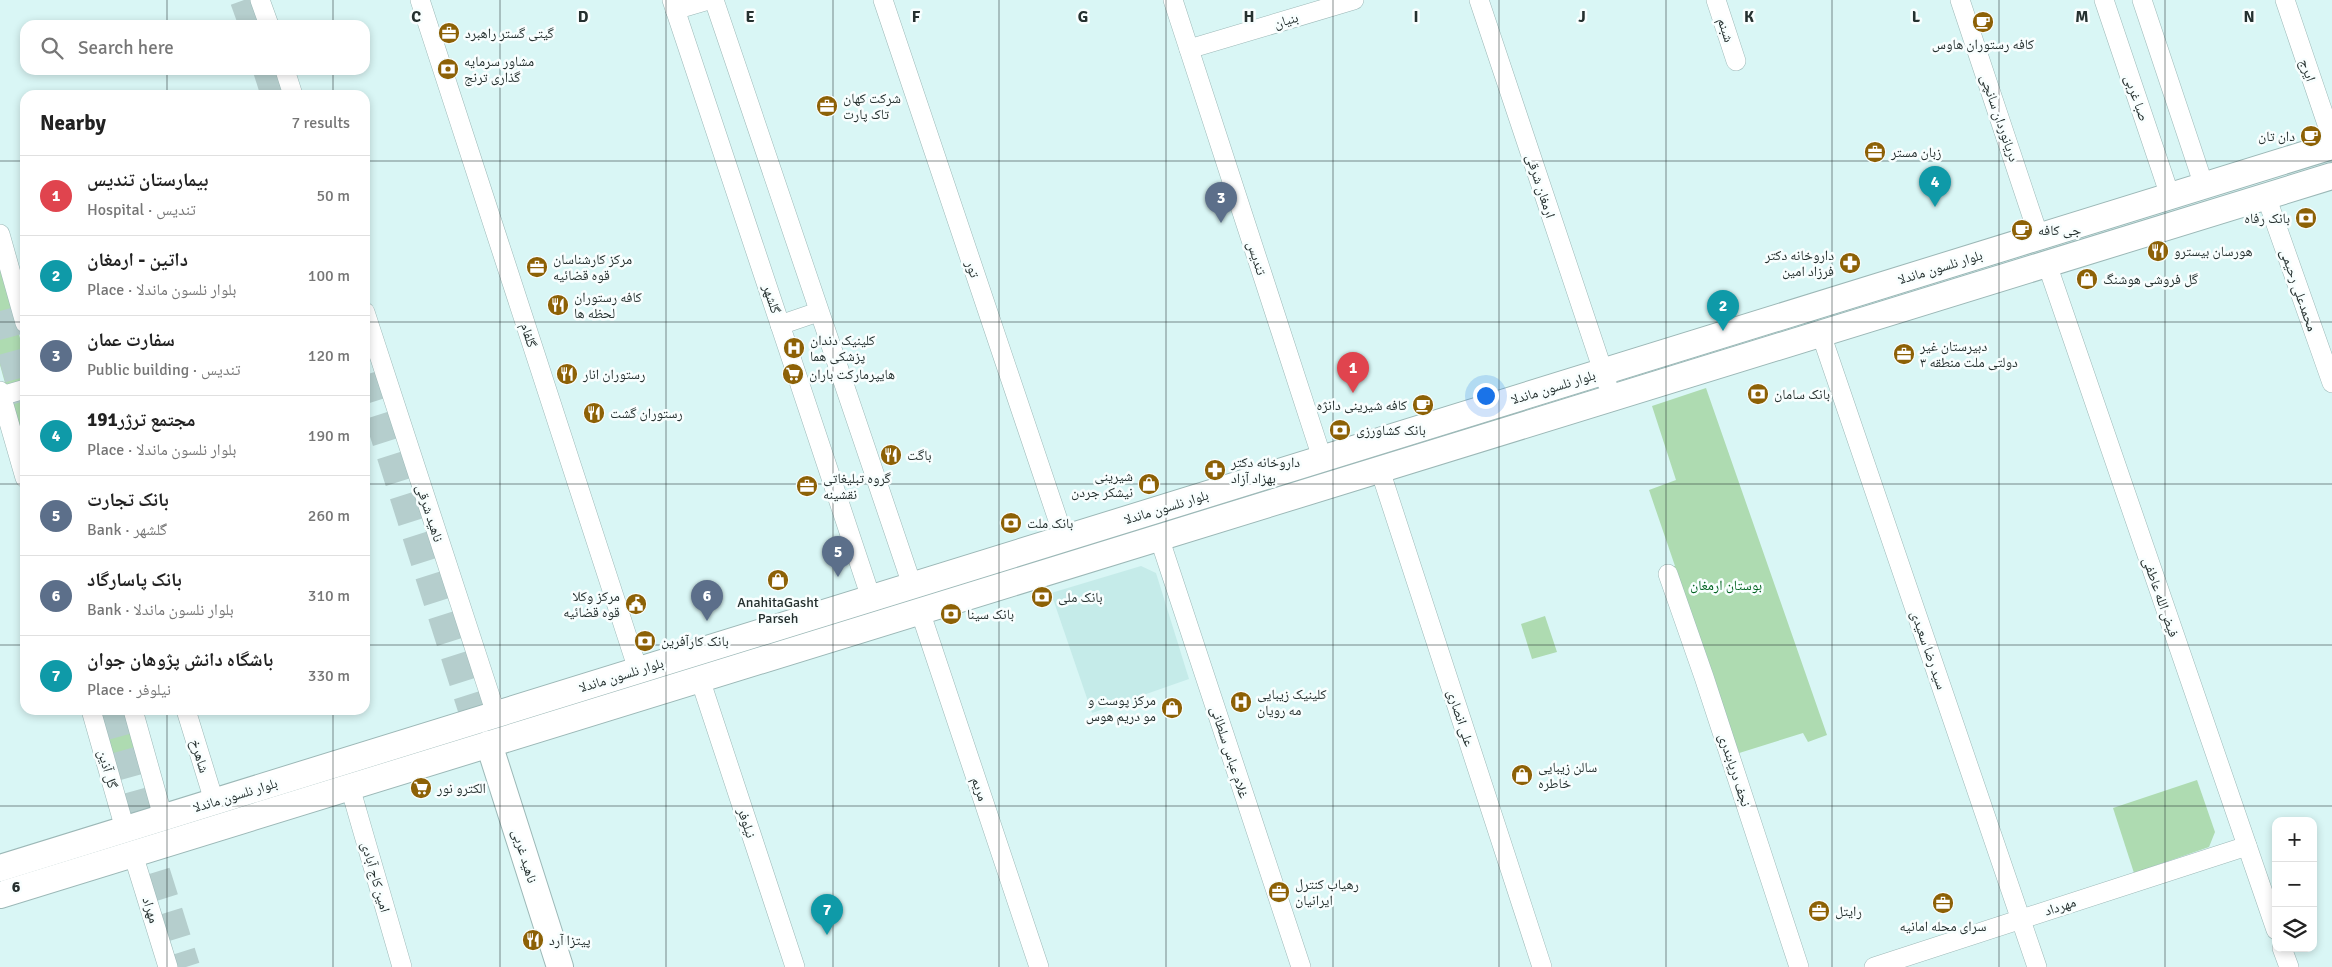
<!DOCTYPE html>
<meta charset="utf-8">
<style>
body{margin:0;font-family:Signika,"Noto Naskh Arabic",sans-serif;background:#f6f6f6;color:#222}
.controls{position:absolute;right:15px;bottom:15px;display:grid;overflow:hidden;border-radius:10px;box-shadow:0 2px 8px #0003}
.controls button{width:45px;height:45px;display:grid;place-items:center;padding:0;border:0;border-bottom:1px solid #e0e0e0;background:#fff;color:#222;font:25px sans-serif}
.you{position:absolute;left:1485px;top:395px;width:18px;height:18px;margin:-12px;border:4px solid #fff;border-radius:50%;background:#1a73e8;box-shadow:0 0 0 8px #1a73e833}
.badge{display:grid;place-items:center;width:32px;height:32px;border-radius:50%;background:#2563eb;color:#fff;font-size:16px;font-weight:700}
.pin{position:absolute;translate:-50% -41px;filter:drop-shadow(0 1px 2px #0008)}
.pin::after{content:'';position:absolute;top:26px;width:18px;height:15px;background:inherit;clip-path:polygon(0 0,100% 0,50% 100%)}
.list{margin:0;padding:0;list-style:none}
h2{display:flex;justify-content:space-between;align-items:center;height:65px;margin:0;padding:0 20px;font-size:21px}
h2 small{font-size:16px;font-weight:400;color:#767676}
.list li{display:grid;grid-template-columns:32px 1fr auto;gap:15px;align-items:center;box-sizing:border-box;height:80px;padding:0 20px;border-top:1px solid #e0e0e0}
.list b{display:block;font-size:19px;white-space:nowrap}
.list p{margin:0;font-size:16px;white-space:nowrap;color:#767676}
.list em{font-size:16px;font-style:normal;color:#767676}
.icon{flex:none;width:28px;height:28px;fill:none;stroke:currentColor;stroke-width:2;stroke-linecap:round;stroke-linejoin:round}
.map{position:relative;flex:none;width:2332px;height:967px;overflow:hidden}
.search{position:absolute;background:#fff;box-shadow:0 2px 8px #0003;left:20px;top:20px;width:350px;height:55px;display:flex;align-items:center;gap:12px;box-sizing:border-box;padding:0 18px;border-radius:15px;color:#767676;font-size:19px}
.panel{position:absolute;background:#fff;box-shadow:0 2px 8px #0003;left:20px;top:90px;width:350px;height:625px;border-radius:15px}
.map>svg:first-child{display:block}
</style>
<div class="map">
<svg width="2332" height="967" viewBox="0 0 2332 967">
<rect width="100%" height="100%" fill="#d9f6f5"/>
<path fill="#c5ebe9" d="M1141 566 1156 573 1189 679 1092 713 1051 593Z"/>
<g fill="#aedbb1">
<path d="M0 267 25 356V455L0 365Z"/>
<path d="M1706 388 1827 735 1808 742 1803 733 1736 754 1670 567 1675 566 1649 490 1676 480 1652 406Z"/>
<path d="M1545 616 1557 652 1532 659 1521 624Z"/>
<path d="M96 710H124L137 756 111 763Z"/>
<path d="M2197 780 2215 832 2209 847 2134 873 2113 808Z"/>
</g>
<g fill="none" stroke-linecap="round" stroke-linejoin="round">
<g stroke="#b5cecd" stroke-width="28" stroke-dasharray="28 14" stroke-linecap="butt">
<path d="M244 0 253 25"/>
<path d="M267 70 275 95"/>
<path d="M0 311 25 401"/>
<path d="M365 375 483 744"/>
<path d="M111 710 154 865 186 967"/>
</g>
<g stroke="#9cb8b7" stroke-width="20">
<g id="minor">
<path d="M260 0 269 25"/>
<path d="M420 0 638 670"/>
<path d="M672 0 871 598"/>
<path d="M714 0 912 585"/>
<path d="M883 0 1064 538"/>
<path d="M1173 0 1322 458"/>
<path d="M1479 0 1607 383"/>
<path d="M1716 0 1736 61"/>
<path d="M1960 0 2039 237"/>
<path d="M2104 0 2170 196"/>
<path d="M2142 0 2204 186"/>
<path d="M2285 0 2332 139"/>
<path d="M675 10 709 0"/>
<path d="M1189 49 1354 0"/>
<path d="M285 70 293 95"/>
<path d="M2266 196 2332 383"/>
<path d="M0 234 25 323"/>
<path d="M2047 264 2276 930"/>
<path d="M365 312 496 714"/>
<path d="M780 325 818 312"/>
<path d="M1821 334 2037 967"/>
<path d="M0 391 25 478"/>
<path d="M1 396 25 389"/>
<path d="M1380 470 1542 967"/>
<path d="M1159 537 1301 967"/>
<path d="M1668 574 1704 677 1799 967"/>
<path d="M920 611 1039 967"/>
<path d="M700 679 795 967"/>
<path d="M91 710 125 829"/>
<path d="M133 710 163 817"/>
<path d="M186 710 214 801"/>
<path d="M350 787 402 967"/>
<path d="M133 854 168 967"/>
<path d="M2282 948 2289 967"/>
<path d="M1874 967 2247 846"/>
</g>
</g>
<g stroke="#9cb8b7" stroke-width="28">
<g id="secondary">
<path d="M489 744 560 967"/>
<path d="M0 868 2332 146"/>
<path d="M0 895 2332 176"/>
</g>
</g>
<use href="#minor" stroke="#fff" stroke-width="19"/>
<use href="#secondary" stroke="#fff" stroke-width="26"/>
</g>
<path fill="none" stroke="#25302f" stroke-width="1" stroke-opacity="0.55" d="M167 0V25M333 0V25M500 0V967M666 0V967M833 0V967M999 0V967M1166 0V967M1333 0V967M1499 0V967M1666 0V967M1832 0V967M1999 0V967M2165 0V967M167 70V95M333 70V95M0 161H25M365 161H2332M0 322H25M365 322H2332M0 484H25M365 484H2332M0 645H25M365 645H2332M167 710V967M333 710V967M0 806H2332"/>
<defs>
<g id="cafe-disc" transform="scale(1.125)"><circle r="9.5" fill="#8d6106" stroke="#f8fefe"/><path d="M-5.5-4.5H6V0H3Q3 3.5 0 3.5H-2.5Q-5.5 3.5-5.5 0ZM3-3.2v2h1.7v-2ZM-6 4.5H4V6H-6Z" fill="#fff"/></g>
<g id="office-disc" transform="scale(1.125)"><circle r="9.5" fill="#8d6106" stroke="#f8fefe"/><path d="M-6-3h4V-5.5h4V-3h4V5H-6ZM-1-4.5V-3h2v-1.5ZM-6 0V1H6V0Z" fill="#fff"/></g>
<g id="bank-disc" transform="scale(1.125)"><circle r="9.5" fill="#8d6106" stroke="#f8fefe"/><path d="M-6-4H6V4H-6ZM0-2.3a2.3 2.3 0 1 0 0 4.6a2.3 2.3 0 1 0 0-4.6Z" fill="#fff"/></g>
<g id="restaurant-disc" transform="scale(1.125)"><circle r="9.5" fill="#8d6106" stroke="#f8fefe"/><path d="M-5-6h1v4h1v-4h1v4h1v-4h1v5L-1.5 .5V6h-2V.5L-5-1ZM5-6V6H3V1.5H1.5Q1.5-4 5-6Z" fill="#fff"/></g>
<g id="pharmacy-disc" transform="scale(1.125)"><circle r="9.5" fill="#8d6106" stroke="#f8fefe"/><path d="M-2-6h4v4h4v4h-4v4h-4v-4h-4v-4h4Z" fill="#fff"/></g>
<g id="shop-disc" transform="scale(1.125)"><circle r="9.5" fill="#8d6106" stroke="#f8fefe"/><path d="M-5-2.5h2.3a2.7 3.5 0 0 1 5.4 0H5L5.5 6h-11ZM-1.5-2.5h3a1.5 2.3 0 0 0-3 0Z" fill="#fff"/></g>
<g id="hospital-disc" transform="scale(1.125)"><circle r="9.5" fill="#8d6106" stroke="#f8fefe"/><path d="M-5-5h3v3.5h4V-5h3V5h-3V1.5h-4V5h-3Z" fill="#fff"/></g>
<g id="supermarket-disc" transform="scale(1.125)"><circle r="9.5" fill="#8d6106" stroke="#f8fefe"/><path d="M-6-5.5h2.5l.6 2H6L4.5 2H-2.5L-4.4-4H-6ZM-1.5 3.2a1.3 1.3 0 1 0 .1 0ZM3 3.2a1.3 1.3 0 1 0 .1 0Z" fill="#fff"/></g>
<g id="civic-disc" transform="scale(1.125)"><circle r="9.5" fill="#8d6106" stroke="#f8fefe"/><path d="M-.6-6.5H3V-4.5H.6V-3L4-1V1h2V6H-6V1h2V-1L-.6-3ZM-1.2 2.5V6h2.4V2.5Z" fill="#fff"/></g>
</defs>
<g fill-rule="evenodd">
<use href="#cafe-disc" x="1983" y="22"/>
<use href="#office-disc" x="449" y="33"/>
<use href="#bank-disc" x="448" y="69"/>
<use href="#office-disc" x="827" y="106"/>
<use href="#cafe-disc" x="2311" y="136"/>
<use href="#office-disc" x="1875" y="152"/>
<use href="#bank-disc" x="2306" y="218"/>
<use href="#cafe-disc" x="2022" y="230"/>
<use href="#restaurant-disc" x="2158" y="251"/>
<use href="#pharmacy-disc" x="1850" y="263"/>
<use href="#office-disc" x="537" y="267"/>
<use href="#shop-disc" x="2087" y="279"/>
<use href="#restaurant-disc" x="558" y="305"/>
<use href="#hospital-disc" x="794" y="348"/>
<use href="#office-disc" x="1904" y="354"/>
<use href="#restaurant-disc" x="567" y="374"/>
<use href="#supermarket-disc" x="793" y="374"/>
<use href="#bank-disc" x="1758" y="394"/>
<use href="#cafe-disc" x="1423" y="405"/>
<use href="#restaurant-disc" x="594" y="413"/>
<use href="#bank-disc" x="1340" y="430"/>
<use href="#restaurant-disc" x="891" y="455"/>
<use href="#pharmacy-disc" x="1215" y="470"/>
<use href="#shop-disc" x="1149" y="484"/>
<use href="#office-disc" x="807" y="486"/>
<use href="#bank-disc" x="1011" y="523"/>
<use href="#shop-disc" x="778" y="580"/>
<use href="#bank-disc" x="1042" y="597"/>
<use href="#civic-disc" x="636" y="604"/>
<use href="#bank-disc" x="951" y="614"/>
<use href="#bank-disc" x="645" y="641"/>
<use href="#hospital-disc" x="1241" y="702"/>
<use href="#shop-disc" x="1172" y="708"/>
<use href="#shop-disc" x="1522" y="775"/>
<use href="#supermarket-disc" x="421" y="788"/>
<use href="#office-disc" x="1279" y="892"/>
<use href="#office-disc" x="1943" y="903"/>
<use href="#office-disc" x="1819" y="911"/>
<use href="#restaurant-disc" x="533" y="940"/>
</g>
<g text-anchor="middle" stroke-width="5" stroke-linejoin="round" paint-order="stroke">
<g font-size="14" fill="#25302f" stroke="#f8fefe">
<text transform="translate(1286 20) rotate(-16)" y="5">بنیان</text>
<text transform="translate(1726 30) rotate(72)" y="5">شبنم</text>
<text transform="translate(2308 70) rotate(71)" y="5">ایرج</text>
<text transform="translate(2137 98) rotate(71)" y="5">صبا غربی</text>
<text transform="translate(2000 118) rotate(71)" y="5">دریانوردان سانچی</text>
<text transform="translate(1541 186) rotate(72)" y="5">ارمغان شرقی</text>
<text transform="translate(1257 258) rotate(72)" y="5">تندیس</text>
<text transform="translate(1940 267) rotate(-17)" y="5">بلوار نلسون ماندلا</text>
<text transform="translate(973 269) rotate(71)" y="5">تور</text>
<text transform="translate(2299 290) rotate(71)" y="5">محمدعلی رحیمی</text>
<text transform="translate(772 299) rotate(72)" y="5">گلشهر</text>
<text transform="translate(529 335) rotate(72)" y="5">گلفام</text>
<text transform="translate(1553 387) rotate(-17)" y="5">بلوار نلسون ماندلا</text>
<text transform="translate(1166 507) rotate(-17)" y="5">بلوار نلسون ماندلا</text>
<text transform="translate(430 513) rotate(72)" y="5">ناهید شرقی</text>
<text transform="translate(2161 597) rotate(71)" y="5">فیض الله عاطفی</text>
<text transform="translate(1929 650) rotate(71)" y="5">سید رضا سعیدی</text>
<text transform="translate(621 675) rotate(-17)" y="5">بلوار نلسون ماندلا</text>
<text transform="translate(1461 718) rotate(72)" y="5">علی انصاری</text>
<text transform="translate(1230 752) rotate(72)" y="5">غلام عباس سلطانی</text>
<text transform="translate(200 756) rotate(73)" y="5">شاهرخ</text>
<text transform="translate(108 769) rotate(74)" y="5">گل آذین</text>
<text transform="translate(1735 770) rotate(72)" y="5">نجف دریابندری</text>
<text transform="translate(980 789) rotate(72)" y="5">مریم</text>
<text transform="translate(235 795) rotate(-17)" y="5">بلوار نلسون ماندلا</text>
<text transform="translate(747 823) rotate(72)" y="5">نیلوفر</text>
<text transform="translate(525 856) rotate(73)" y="5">ناهید غربی</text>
<text transform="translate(376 877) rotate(74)" y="5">امین کاج آبادی</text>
<text transform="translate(2060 906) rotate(-18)" y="5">مهرداد</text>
<text transform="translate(151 910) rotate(73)" y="5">مهراد</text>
</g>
<g font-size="14" fill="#25302f" stroke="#f8fefe" text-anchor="start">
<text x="465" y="38">گیتی گستر راهبرد</text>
<text x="1983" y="49" text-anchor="middle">کافه رستوران هاوس</text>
<text x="464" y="66">مشاور سرمایه<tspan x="464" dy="16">گذاری ترنج</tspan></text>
<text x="843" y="103">شرکت کهان<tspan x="843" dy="16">تاک پارت</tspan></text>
<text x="2295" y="141" text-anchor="end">دان تان</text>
<text x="1891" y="157">زبان مستر</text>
<text x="2290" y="223" text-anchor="end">بانک رفاه</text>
<text x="2038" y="235">جی کافه</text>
<text x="2174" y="256">هورسان بیسترو</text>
<text x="1834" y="260" text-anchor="end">داروخانه دکتر<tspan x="1834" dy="16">فرزاد امین</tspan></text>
<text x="553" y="264">مرکز کارشناسان<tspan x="553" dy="16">قوه قضائیه</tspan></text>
<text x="2103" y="284">گل فروشی هوشنگ</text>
<text x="574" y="302">کافه رستوران<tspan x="574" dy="16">لحظه ها</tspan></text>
<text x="810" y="345">کلینیک دندان<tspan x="810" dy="16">پزشکی هما</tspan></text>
<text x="1920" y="351">دبیرستان غیر<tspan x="1920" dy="16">دولتی ملت منطقه ۳</tspan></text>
<text x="583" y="379">رستوران انار</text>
<text x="809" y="379">هایپرمارکت باران</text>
<text x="1774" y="399">بانک سامان</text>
<text x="1407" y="410" text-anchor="end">کافه شیرینی دانژه</text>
<text x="610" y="418">رستوران گشت</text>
<text x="1356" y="435">بانک کشاورزی</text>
<text x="907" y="460">باگت</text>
<text x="1231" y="467">داروخانه دکتر<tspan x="1231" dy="16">بهزاد آزاد</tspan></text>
<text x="1133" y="481" text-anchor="end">شیرینی<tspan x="1133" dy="16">نیشکر جردن</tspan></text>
<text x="823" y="483">گروه تبلیغاتی<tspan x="823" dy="16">نقشینه</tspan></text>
<text x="1027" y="528">بانک ملت</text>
<text x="620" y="601" text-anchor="end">مرکز وکلا<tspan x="620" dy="16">قوه قضائیه</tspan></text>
<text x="1058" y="602">بانک ملی</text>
<text x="778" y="607" text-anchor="middle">AnahitaGasht<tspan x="778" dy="16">Parseh</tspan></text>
<text x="967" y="619">بانک سینا</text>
<text x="661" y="646">بانک کارآفرین</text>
<text x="1257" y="699">کلینیک زیبایی<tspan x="1257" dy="16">مه رویان</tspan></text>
<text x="1156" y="705" text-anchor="end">مرکز پوست و<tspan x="1156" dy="16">مو دریم هوس</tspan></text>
<text x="1538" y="772">سالن زیبایی<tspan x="1538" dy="16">خاطره</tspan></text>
<text x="437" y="793">الكترو نور</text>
<text x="1295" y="889">رهیاب کنترل<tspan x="1295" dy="16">ایرانیان</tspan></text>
<text x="1835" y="916">رایتل</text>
<text x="1943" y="931" text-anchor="middle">سرای محله امانیه</text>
<text x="549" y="945">پیتزا آرد</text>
</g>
<g font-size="14" fill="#016320" stroke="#f8fefe">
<text x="1726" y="590">بوستان ارمغان</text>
</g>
</g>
<g font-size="16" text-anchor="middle" font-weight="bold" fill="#25302f" stroke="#f8fefe" stroke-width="5" stroke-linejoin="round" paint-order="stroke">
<text x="416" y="22">C</text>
<text x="583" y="22">D</text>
<text x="750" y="22">E</text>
<text x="916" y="22">F</text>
<text x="1083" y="22">G</text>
<text x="1249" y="22">H</text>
<text x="1416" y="22">I</text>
<text x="1582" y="22">J</text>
<text x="1749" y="22">K</text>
<text x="1916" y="22">L</text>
<text x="2082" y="22">M</text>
<text x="2249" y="22">N</text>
<text x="16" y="892">6</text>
</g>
</svg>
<div class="controls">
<button>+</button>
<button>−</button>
<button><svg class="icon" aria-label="layers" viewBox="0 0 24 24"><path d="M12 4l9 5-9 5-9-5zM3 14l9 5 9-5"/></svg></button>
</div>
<div class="you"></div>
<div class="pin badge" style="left:1353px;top:393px;background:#e0444e">1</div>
<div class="pin badge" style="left:1723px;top:331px;background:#0f9aa8">2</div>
<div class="pin badge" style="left:1221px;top:223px;background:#5c6f8a">3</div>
<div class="pin badge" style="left:1935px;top:207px;background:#0f9aa8">4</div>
<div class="pin badge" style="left:838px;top:577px;background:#5c6f8a">5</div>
<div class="pin badge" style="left:707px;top:621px;background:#5c6f8a">6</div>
<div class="pin badge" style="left:827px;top:935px;background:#0f9aa8">7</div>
<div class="search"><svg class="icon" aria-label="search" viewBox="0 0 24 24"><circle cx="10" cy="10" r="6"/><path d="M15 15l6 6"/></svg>Search here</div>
<section class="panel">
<h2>Nearby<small>7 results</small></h2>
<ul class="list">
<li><span class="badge" style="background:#e0444e">1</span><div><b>بیمارستان تندیس</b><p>Hospital · تندیس</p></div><em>50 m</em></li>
<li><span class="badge" style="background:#0f9aa8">2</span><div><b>داتین - ارمغان</b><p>Place · بلوار نلسون ماندلا</p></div><em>100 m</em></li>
<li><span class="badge" style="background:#5c6f8a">3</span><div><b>سفارت عمان</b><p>Public building · تندیس</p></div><em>120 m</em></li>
<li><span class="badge" style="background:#0f9aa8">4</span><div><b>مجتمع ترژر191</b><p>Place · بلوار نلسون ماندلا</p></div><em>190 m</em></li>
<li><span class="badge" style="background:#5c6f8a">5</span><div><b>بانک تجارت</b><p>Bank · گلشهر</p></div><em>260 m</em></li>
<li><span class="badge" style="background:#5c6f8a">6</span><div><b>بانک پاسارگاد</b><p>Bank · بلوار نلسون ماندلا</p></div><em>310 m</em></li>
<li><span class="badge" style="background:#0f9aa8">7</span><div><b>باشگاه دانش پژوهان جوان</b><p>Place · نیلوفر</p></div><em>330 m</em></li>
</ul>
</section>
</div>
